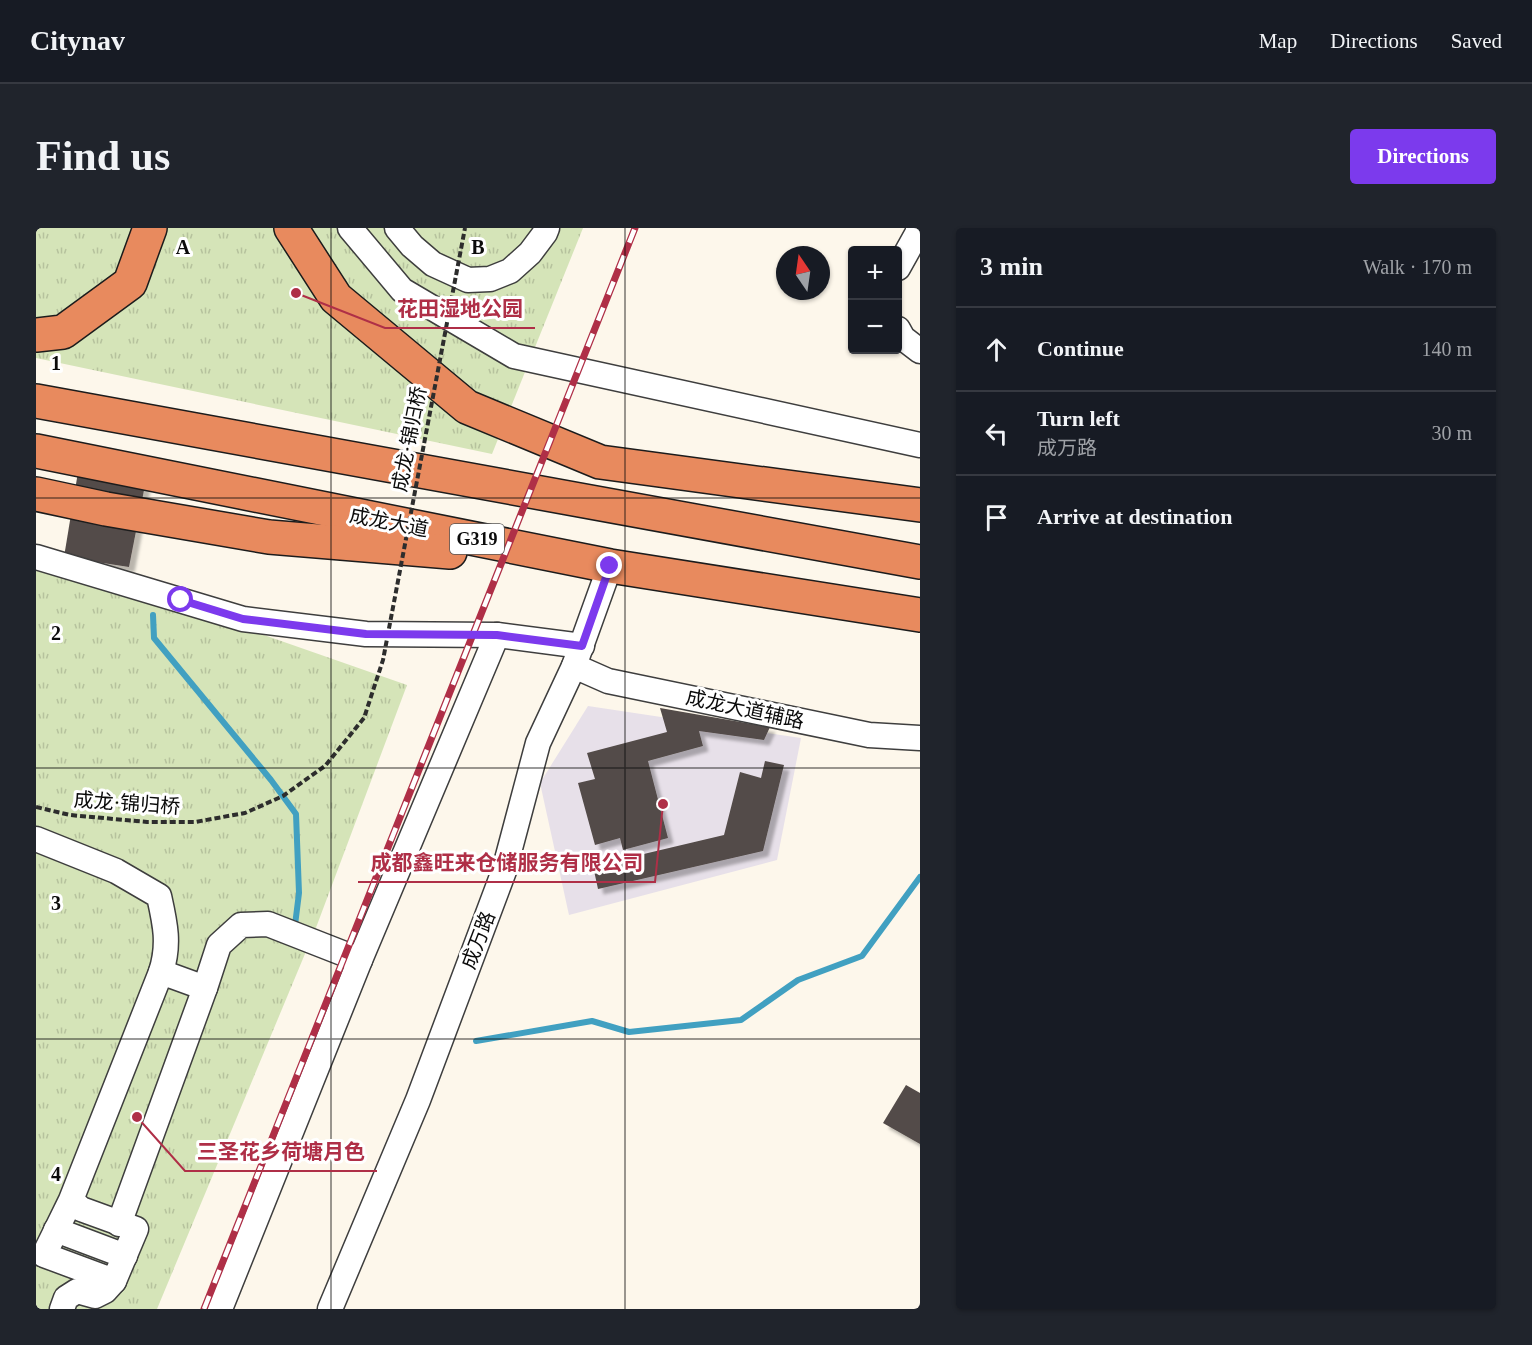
<!DOCTYPE html>
<meta charset="utf-8">
<style>
body{margin:0;font-family:"Times New Roman","Noto Sans SC",serif;background:#20242c;color:#f1f3f6}
.controls{position:absolute;right:18px;top:18px;display:grid;overflow:hidden;border-radius:6px;box-shadow:0 2px 4px #0004}
.controls button{width:54px;height:54px;display:grid;place-items:center;padding:0;border:0;border-bottom:2px solid #363941;background:#171b24;color:#f1f3f6;font:30px sans-serif}
.compass{position:absolute;left:740px;top:18px;width:54px;height:54px;border-radius:50%;background:#171b24;box-shadow:0 2px 4px #0004;rotate:347deg}
.stop{position:absolute;width:18px;height:18px;margin:-14px;border:4px solid #7c3aed;border-radius:50%;background:#fff}
.stop.end{background:#7c3aed;border-color:#fff;box-shadow:0 2px 6px #0008}
.list{margin:0;padding:0;list-style:none}
h2{display:flex;justify-content:space-between;align-items:center;height:78px;margin:0;padding:0 24px;font-size:26px}
h2 small{font-size:20px;font-weight:400;color:#9ea1a6}
.list li{display:grid;grid-template-columns:39px 1fr auto;gap:18px;align-items:center;box-sizing:border-box;height:84px;padding:0 24px;border-top:2px solid #363941}
.list b{display:block;font-size:22px;white-space:nowrap}
.list p{margin:0;font-size:20px;white-space:nowrap;color:#9ea1a6}
.list em{font-size:20px;font-style:normal;color:#9ea1a6}
.icon{flex:none;width:33px;height:33px;fill:none;stroke:currentColor;stroke-width:2;stroke-linecap:round;stroke-linejoin:round}
.map{position:relative;flex:none;width:884px;height:1081px;overflow:hidden;border-radius:6px}
header{display:flex;align-items:center;gap:36px;box-sizing:border-box;height:84px;padding:0 30px;background:#171b24;border-bottom:2px solid #363941}
header strong{font-size:28px}
nav{display:flex;gap:33px;margin-inline-start:auto;font-size:21px}
.intro{display:flex;align-items:center;justify-content:space-between;box-sizing:border-box;height:144px;padding:0 36px}
h1{margin:0;font-size:42px}
.button{padding:15px 27px;border-radius:6px;background:#7c3aed;color:#fff;font-size:21px;font-weight:700}
main{display:flex;gap:36px;padding:0 36px}
aside{flex:1;background:#171b24;border-radius:6px;box-shadow:0 2px 4px #0004}
.map>svg:first-child{display:block}
</style>
<header>
<strong>Citynav</strong>
<nav><a>Map</a><a>Directions</a><a>Saved</a></nav>
</header>
<div class="intro"><h1>Find us</h1><a class="button">Directions</a></div>
<main>
<div class="map">
<svg width="884" height="1081" viewBox="0 0 884 1081">
<defs>
<pattern id="park-tufts" width="24" height="20" patternUnits="userSpaceOnUse" patternTransform="scale(1.5)"><rect width="24" height="20" fill="#d5e4b8"/><path d="M3 7l-1-3M5 7V3M7 7l1-3M15 17l-1-3M17 17v-4M19 17l1-3" fill="none" stroke="#b6c29d"/></pattern>
<filter id="shadow"><feDropShadow dx="5.5" dy="5.5" stdDeviation="1.5" flood-color="#0004"/></filter>
</defs>
<rect width="100%" height="100%" fill="#fdf7eb"/>
<path fill="#e7e0e9" d="M552 478 765 510 741 632 533 687 504 555Z"/>
<g fill="url(#park-tufts)">
<path d="M0 0H547L456 226 0 130Z"/>
<path d="M0 327 371 457 281 697 121 1081H0Z"/>
</g>
<g fill="none" stroke-linecap="round" stroke-linejoin="round">
<g stroke="#41a0c1" stroke-width="6">
<path d="M117 387 118 410 235 552 260 586 263 665 259 697"/>
<path d="M440 813 556 793 593 804 705 792 762 752 826 728 884 649"/>
</g>
</g>
<g fill="#534b48" filter="url(#shadow)">
<path d="M42 244 109 257 93 339 28 329Z"/>
<path d="M624 480 734 499 728 512 663 503 667 518 612 533 632 610 587 622 584 610 559 617 542 555 559 551 551 525 631 504Z"/>
<path d="M729 533 748 537 727 623 562 661 557 638 688 607 704 544 725 550Z"/>
<path d="M870 857 884 865V916L847 895Z"/>
</g>
<g fill="none" stroke-linecap="round" stroke-linejoin="round">
<g stroke="#3e3e3e" stroke-width="27">
<g id="minor">
<path d="M314 0 366 62 478 128 884 217"/>
<path d="M361 0 376 18 397 36 432 52 454 51 474 43 494 25 509 5 511 0"/>
<path d="M862 40 882 4V0"/>
<path d="M862 101 867 110 884 123"/>
<path d="M0 329 207 391 330 406 461 407 546 418"/>
<path d="M538 438 572 453 833 507 884 510"/>
<path d="M0 611 80 643 123 668C129 695 134 716 125 744"/>
<path d="M35 972 8 1027 78 1053 100 1001 45 981 35 972 125 744 169 760"/>
<path d="M83 996 169 760 183 717 205 697 232 696 324 732"/>
<path d="M20 1002 89 1028"/>
<path d="M26 1081 30 1070 41 1063 59 1068 69 1063 78 1053"/>
<path d="M184 1081 324 732 461 407"/>
<path d="M294 1081 382 872 468 643 502 515 538 438 574 338"/>
</g>
</g>
<g stroke="#1c1c1c" stroke-width="36">
<g id="highway">
<path d="M255 0 300 70 431 179 564 234 884 277"/>
<path d="M0 107 27 104 94 55 114 0"/>
<path d="M0 173 884 334"/>
<path d="M0 223 574 338 884 387"/>
<path d="M0 266 70 281 233 309 414 324"/>
</g>
</g>
<use href="#minor" stroke="#fff" stroke-width="24"/>
<use href="#highway" stroke="#e88a5e" stroke-width="33"/>
<g stroke="#af2f47" stroke-width="7">
<path id="rail" d="M168 1081 599 0"/>
</g>
<use href="#rail" stroke="#fff" stroke-width="4.5" stroke-dasharray="14" stroke-linecap="butt"/>
<path stroke="#2d2d2d" stroke-width="4" stroke-dasharray="6 3" stroke-linecap="butt" d="M0 579 34 587 111 594H159L209 585 247 568 289 538 328 490 347 432 429 0"/>
</g>
<g fill="none" stroke-linecap="round" stroke-linejoin="round">
<path stroke="#7c3aed" stroke-width="8" d="M145 372 207 391 330 406 461 407 546 418 574 338"/>
</g>
<path fill="none" stroke="#0b0b0b" stroke-width="1.5" stroke-opacity="0.55" d="M295 0V1081M589 0V1081M0 270H884M0 540H884M0 811H884"/>
<g text-anchor="middle" stroke-width="6" stroke-linejoin="round" paint-order="stroke">
<rect fill="#fff" stroke="#545454" stroke-width="1.5" x="414" y="296" width="54" height="30" rx="4.5"/>
<g font-size="18" font-weight="bold" fill="#0b0b0b">
<text x="441" y="317">G319</text>
</g>
<g font-size="20" fill="#0b0b0b" stroke="#fff">
<text transform="translate(373 211) rotate(-79)" y="7">成龙·锦归桥</text>
<text transform="translate(353 294) rotate(11)" y="7">成龙大道</text>
<text transform="translate(709 481) rotate(12)" y="7">成龙大道辅路</text>
<text transform="translate(91 575) rotate(4)" y="7">成龙·锦归桥</text>
<text transform="translate(442 712) rotate(-69)" y="7">成万路</text>
</g>
</g>
<g font-size="20" text-anchor="middle" font-weight="bold" fill="#0b0b0b" stroke="#fff" stroke-width="6" stroke-linejoin="round" paint-order="stroke">
<text x="147" y="26">A</text>
<text x="442" y="26">B</text>
<text x="20" y="142">1</text>
<text x="20" y="412">2</text>
<text x="20" y="682">3</text>
<text x="20" y="953">4</text>
</g>
<path fill="none" stroke="#af2f47" stroke-width="2" d="M260 65L349 100H499M627 576L619 654H322M101 889L149 943H341"/>
<g fill="#af2f47" stroke="#fff" stroke-width="2">
<circle cx="260" cy="65" r="6"/>
<circle cx="627" cy="576" r="6"/>
<circle cx="101" cy="889" r="6"/>
</g>
<g font-size="21" text-anchor="middle" font-weight="bold" fill="#af2f47" stroke="#fff" stroke-width="6" stroke-linejoin="round" paint-order="stroke">
<text x="424" y="88">花田湿地公园</text>
<text x="471" y="642">成都鑫旺来仓储服务有限公司</text>
<text x="245" y="931">三圣花乡荷塘月色</text>
</g>
</svg>
<div class="controls">
<button>+</button>
<button>−</button>
</div>
<svg class="compass" viewBox="-18 -18 36 36"><path d="M0-13l5 13h-10z" fill="#e53935"/><path d="M0 13l5-13h-10z" fill="#9ea1a6"/></svg>
<div class="stop" style="left:145px;top:372px"></div>
<div class="stop end" style="left:574px;top:338px"></div>
</div>
<aside>
<h2>3 min<small>Walk · 170 m</small></h2>
<ul class="list">
<li><svg class="icon" aria-label="ahead" viewBox="0 0 24 24"><path d="M12 20V5M6 11l6-6 6 6"/></svg><div><b>Continue</b></div><em>140 m</em></li>
<li><svg class="icon" aria-label="left" viewBox="0 0 24 24"><path d="M17 20v-9H6M10 6l-5 5 5 5"/></svg><div><b>Turn left</b><p>成万路</p></div><em>30 m</em></li>
<li><svg class="icon" aria-label="arrive" viewBox="0 0 24 24"><path d="M6 21V4h12l-3 4 3 4H6"/></svg><div><b>Arrive at destination</b></div></li>
</ul>
</aside>
</main>
